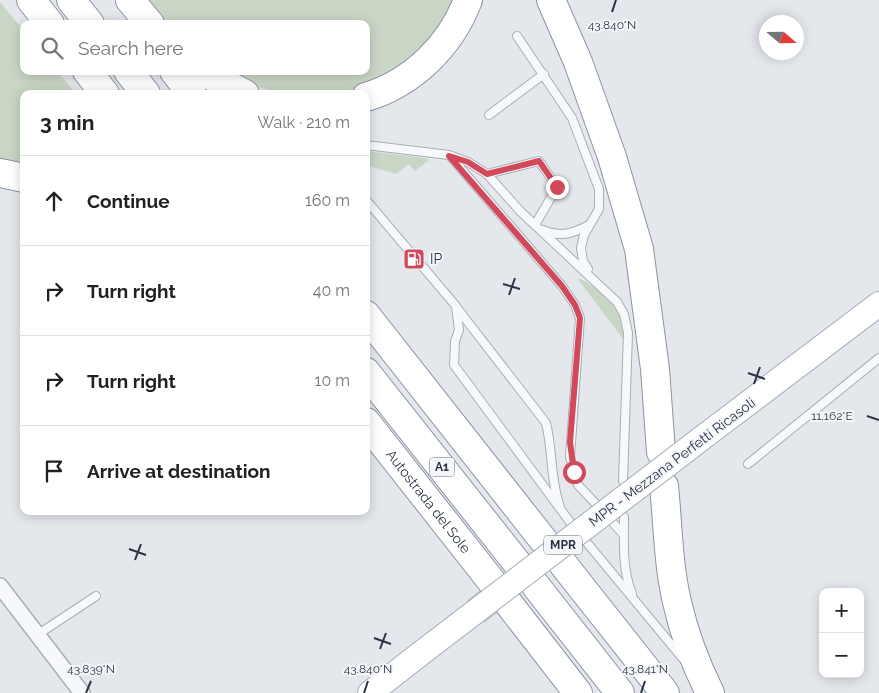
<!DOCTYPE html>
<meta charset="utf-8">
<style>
body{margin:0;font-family:Raleway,sans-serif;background:#f6f6f6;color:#202124}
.controls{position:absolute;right:15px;bottom:15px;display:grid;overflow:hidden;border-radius:10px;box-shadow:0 2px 12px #0003}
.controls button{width:45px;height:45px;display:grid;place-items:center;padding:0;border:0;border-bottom:1px solid #e0e0e0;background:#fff;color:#202124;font:25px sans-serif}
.compass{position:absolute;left:759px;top:15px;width:45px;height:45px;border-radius:50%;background:#fff;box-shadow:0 2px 12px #0003;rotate:110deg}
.stop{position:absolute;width:15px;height:15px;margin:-11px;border:4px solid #d1495b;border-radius:50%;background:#fff}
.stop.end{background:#d1495b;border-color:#fff;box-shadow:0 1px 5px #0008}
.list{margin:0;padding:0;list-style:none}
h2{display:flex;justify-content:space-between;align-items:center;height:65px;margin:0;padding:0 20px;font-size:21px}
h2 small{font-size:16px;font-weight:400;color:#757577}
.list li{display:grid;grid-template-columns:32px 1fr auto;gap:15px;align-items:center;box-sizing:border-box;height:90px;padding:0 20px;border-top:1px solid #e0e0e0}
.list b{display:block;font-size:19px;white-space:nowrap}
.list em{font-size:16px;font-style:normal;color:#757577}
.icon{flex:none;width:28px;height:28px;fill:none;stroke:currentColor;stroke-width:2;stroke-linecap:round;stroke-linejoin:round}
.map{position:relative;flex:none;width:879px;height:693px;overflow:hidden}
.search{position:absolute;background:#fff;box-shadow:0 2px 12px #0003;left:20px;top:20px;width:350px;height:55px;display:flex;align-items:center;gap:12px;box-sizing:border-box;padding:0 18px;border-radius:10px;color:#757577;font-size:19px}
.panel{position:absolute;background:#fff;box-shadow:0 2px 12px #0003;left:20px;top:90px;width:350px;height:425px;border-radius:10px}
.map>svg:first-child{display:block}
</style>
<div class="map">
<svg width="879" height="693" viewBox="0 0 879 693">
<rect width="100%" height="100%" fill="#e4e7ec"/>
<g fill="#c9d6c5">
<path d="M149 0H457L443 27 411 61 371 85 350 91 335 94H281L245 83 223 71H366V24H165L158 16Z"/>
<path d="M0 2 24 31V71H57L76 94H24V170L0 165Z"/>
<path d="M366 151 425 158 429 160 415 171 409 164 396 174 366 165Z"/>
<path d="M577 278C601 287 627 312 623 339Z"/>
</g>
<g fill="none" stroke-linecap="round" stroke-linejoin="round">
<path stroke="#bfc3cb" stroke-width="28" stroke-dasharray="28 14" stroke-linecap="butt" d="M478 592 496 615"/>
<g stroke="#a9aeb7" stroke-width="10">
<g id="lane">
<path d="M517 36 572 118 599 189V209L584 235 581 248 583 261 588 269"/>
<path d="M489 115 544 74"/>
<path d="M366 145 449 155 468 162 487 174 520 211 617 302 624 314 628 333 623 481"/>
<path d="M451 157 562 286 575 305 580 318 570 457 578 485 595 503"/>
<path d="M487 174 539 161 557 187 535 225"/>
<path d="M366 200 456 306 459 330 455 341 454 365 570 522"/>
<path d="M543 230C560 238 574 233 589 225"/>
<path d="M457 308 546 423C553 451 550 479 560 507"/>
<path d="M748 464 879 358"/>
<path d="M624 517C624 544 622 568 632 594"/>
<path d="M614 524 624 535"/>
<path d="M588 544 684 660"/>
<path d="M37 635 96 596"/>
</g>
</g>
<g stroke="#a9aeb7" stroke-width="18">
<path id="street" d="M0 586 82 693"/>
</g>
<g stroke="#a3abb8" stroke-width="26">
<g id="primary">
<path d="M706 435 879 304"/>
<path d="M370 693 420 654"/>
</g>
</g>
<g stroke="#8b94a3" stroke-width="30">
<g id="highway">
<path d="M31 0 50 24"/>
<path d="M71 0 90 24"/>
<path d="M130 0 150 24"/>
<path d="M551 0 578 62 612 157 639 249 655 369 661 452"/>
<path d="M87 71 105 94"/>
<path d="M128 71 146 94"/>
<path d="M174 71 192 94"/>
<path d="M205 71 216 79 245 94"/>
<path d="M366 97C413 83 451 45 468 0"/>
<path d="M0 173 24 178"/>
<path d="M366 315 544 541"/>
<path d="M366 372 517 563"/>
<path id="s1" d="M366 422 492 582"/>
<path d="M664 486C668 525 668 564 677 602 684 633 696 665 710 693"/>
<path d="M563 564 665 693"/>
<path d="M536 586 620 693"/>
<path d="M509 604 578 693"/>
</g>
</g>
<use href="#lane" stroke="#f7f8fa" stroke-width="8"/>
<use href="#street" stroke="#f7f8fa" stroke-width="15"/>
<use href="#primary" stroke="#fff" stroke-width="24"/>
<use href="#highway" stroke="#fff" stroke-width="28"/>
<g stroke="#a3abb8" stroke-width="26" stroke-linecap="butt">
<path id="primary-bridge" d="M420 654 706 435"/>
</g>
<use href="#primary-bridge" stroke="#fff" stroke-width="24"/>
</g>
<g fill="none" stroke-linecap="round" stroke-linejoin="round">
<path stroke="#d1495b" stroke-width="6" d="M557 187 539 161 487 174 468 162 449 156 562 286 575 305 580 318 570 442 574 472"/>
</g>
<path fill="none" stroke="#2b3445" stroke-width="2" d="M612 12 616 0M503 284 520 289M509 295 515 278M748 373 765 379M754 384 760 367M867 416 879 420M129 549 146 555M135 560 141 544M374 638 391 644M380 649 386 633M86 693 91 681M364 693 368 681M641 693 645 681"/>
<defs>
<g id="fuel-square" transform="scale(1.125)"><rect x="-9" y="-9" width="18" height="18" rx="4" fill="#d1495b" stroke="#f4f6f9"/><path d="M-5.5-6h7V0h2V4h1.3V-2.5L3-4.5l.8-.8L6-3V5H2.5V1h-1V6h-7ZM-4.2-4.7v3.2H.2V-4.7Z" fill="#fff"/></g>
</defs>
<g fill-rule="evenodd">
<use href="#fuel-square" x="414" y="259"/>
</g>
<g text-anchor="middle" stroke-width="4" stroke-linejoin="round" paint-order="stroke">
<g fill="#f4f6f9" stroke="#676e7b" stroke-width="1">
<rect x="429.5" y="457.5" width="25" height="19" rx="4"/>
<rect x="544" y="535.5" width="38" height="19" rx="4"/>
</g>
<g font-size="12" font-weight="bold" fill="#2b3445">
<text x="442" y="471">A1</text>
<text x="563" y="549">MPR</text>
</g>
<g font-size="14" fill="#2b3445" stroke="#f4f6f9" text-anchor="start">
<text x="430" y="264">IP</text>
</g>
<g font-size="14" fill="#2b3445" stroke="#f4f6f9">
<text transform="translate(672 462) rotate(-37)" y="5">MPR - Mezzana Perfetti Ricasoli</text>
<text dy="5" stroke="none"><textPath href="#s1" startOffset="101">Autostrada del Sole</textPath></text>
</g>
</g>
<g font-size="12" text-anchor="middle" fill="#2b3445" stroke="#f4f6f9" stroke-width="4" stroke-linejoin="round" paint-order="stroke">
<text x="612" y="29">43.840°N</text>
<text x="832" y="420">11.162°E</text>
<text x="91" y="673">43.839°N</text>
<text x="368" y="673">43.840°N</text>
<text x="645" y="673">43.841°N</text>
</g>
</svg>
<div class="controls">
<button>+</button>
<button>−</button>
</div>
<svg class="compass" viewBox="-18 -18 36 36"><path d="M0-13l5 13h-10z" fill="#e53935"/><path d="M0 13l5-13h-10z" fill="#757577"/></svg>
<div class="stop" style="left:574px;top:472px"></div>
<div class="stop end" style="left:557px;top:187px"></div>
<div class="search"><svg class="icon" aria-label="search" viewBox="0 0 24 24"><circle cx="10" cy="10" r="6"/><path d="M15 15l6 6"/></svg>Search here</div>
<section class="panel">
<h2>3 min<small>Walk · 210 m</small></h2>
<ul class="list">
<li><svg class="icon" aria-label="ahead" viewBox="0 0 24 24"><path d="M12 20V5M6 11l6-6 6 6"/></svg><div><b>Continue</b></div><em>160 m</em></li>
<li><svg class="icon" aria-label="right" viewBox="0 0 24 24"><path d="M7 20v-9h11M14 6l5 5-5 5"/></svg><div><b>Turn right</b></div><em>40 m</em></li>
<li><svg class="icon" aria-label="right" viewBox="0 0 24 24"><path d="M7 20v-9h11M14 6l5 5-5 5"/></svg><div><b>Turn right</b></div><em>10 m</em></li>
<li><svg class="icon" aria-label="arrive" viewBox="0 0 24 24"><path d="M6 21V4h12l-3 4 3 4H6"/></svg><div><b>Arrive at destination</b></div></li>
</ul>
</section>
</div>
